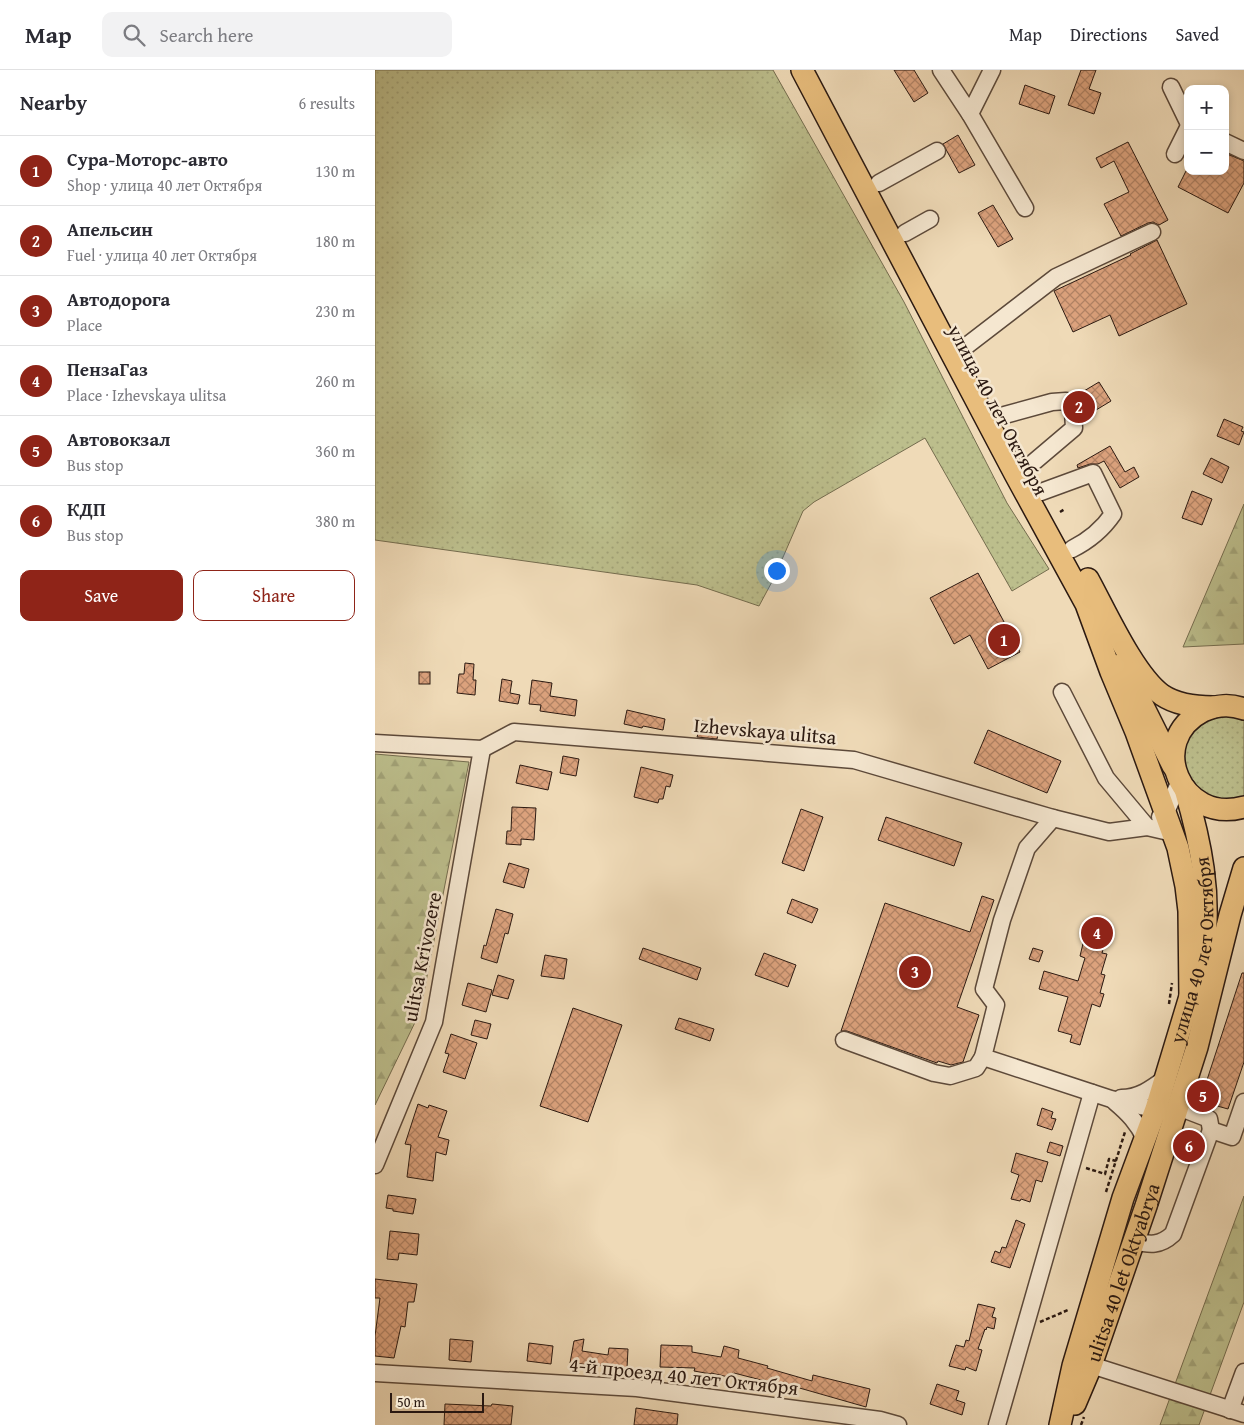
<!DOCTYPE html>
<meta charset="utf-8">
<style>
body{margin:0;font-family:"Gentium Book Plus",serif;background:#f2f2f3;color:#2b2b33}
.controls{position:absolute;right:15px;top:15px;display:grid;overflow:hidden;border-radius:10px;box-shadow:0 2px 8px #0003}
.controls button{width:45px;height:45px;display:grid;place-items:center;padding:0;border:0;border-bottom:1px solid #e1e1e2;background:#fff;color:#2b2b33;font:25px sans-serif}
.scale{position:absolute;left:15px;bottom:12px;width:94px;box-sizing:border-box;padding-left:5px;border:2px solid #2b1911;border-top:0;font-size:14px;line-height:18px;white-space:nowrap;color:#2b1911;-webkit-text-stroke:4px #f5e7d0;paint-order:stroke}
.you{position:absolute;left:401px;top:500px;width:18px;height:18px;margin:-12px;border:4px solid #fff;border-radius:50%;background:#1a73e8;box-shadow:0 0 0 8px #1a73e833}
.badge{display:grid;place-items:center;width:32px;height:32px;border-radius:50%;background:#8f2418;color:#fff;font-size:16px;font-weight:700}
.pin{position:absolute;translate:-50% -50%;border:2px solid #fff;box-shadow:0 1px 5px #0006}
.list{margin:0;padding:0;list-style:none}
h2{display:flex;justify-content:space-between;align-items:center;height:65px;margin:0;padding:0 20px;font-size:21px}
h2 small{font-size:16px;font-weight:400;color:#7c7c81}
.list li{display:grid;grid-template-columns:32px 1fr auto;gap:15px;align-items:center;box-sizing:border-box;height:70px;padding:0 20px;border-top:1px solid #e1e1e2}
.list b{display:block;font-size:19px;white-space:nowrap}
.list p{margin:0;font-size:16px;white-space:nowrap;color:#7c7c81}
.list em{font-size:16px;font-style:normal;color:#7c7c81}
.actions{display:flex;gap:10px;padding:15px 20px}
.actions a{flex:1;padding:11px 0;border:1px solid #8f2418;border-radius:10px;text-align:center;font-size:18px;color:#8f2418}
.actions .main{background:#8f2418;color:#fff}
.icon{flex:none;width:28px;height:28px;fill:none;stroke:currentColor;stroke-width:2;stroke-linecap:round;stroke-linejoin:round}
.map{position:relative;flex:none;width:869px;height:1355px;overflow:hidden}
header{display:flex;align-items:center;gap:30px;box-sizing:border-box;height:70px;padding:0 25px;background:#fff;border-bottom:1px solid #e1e1e2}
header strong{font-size:24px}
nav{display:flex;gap:28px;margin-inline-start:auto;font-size:18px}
.search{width:350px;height:45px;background:#f2f2f3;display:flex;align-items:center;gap:12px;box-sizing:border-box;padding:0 18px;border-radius:10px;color:#7c7c81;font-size:19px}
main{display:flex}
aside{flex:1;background:#fff}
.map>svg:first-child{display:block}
</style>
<header>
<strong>Map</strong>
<div class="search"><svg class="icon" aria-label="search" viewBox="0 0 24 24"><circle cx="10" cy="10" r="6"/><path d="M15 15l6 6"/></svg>Search here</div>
<nav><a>Map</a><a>Directions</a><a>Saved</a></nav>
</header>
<main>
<aside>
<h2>Nearby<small>6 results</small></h2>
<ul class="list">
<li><span class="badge">1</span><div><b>Сура-Моторс-авто</b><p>Shop · улица 40 лет Октября</p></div><em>130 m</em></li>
<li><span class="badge">2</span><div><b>Апельсин</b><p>Fuel · улица 40 лет Октября</p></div><em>180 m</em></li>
<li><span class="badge">3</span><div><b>Автодорога</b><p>Place</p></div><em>230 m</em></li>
<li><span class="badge">4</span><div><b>ПензаГаз</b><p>Place · Izhevskaya ulitsa</p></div><em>260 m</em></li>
<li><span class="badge">5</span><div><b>Автовокзал</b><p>Bus stop</p></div><em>360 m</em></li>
<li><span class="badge">6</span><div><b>КДП</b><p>Bus stop</p></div><em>380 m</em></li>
</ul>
<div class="actions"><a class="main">Save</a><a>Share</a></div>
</aside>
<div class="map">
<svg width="869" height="1355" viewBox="0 0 869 1355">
<defs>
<pattern id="grass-dots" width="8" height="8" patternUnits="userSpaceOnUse" patternTransform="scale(1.25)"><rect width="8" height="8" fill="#bcbe8c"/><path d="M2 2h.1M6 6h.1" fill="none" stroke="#a2a378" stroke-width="1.8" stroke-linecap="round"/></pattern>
<pattern id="forest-firs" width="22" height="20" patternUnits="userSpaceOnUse" patternTransform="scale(1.25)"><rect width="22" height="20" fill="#bcbe8c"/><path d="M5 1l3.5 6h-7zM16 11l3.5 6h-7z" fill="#a2a378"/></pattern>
<pattern id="building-cross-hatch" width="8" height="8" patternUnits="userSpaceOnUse" patternTransform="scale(1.25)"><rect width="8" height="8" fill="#dda37e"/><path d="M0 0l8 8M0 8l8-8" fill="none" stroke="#b38466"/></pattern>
</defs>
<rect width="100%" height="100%" fill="#efdab7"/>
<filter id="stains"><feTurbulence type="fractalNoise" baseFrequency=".004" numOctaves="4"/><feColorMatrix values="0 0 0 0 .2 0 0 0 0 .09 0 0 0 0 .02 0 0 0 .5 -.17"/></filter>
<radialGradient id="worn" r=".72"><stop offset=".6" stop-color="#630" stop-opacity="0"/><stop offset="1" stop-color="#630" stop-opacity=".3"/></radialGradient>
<g fill="url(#grass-dots)" stroke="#746c4e">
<path d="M0 0H398L529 232 632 433 674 499 637 521 550 368 439 432 428 441 399 508 384 536 322 515 0 470Z"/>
<path d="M840 645 869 647V727L842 731 816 714 807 684 815 662Z"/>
</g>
<g fill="url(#forest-firs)" stroke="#746c4e">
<path d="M869 434V574L808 577Z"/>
<path d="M0 684 94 692 45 942 0 1035Z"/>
<path d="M869 1126V1232L824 1355H785Z"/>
</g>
<g fill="url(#building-cross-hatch)" stroke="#2b1911">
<path d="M519 0H539L553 23 539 32Z"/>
<path d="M706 0H721L714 19 726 23 719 44 693 35Z"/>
<path d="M650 15 680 26 674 44 644 34Z"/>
<path d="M583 65 600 95 584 103 568 74Z"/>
<path d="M753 72 793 150 784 155 778 152 773 153 746 166 729 134 754 122 739 91 726 98 721 88Z"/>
<path d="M850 83 869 91V113L853 143 803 117 811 101H850Z"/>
<path d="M618 135 638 169 623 177 603 143Z"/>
<path d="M782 170 812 234 744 266 735 245 698 262 679 221 756 185 755 184Z"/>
<path d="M724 312 736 331 716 343 713 338 708 340 703 331 707 329 704 324Z"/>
<path d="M849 349 868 357 866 361 869 362 864 375 842 366Z"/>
<path d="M735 376 750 402 759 397 764 407 745 418 729 391 723 394H715L703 398 702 395Z"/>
<path d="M836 388 854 397 847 413 828 404Z"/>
<path d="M817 421 837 429 827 455 807 448Z"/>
<path d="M603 503 645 582 613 599 595 565 579 574 555 528Z"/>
<path d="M90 593 99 594 98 610H101L100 625 82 623 84 604H89Z"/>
<rect x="44" y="602" width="11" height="12"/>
<path d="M127 609 137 611 135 623 145 625 143 634 124 631Z"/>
<path d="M157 610 177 613 175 626 202 630 200 646 165 641 166 635 154 634Z"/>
<path d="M252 640 290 649 288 660 268 656 267 658 249 654Z"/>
<path d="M327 651 345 656 342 669 322 667Z"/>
<path d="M613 660 686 691 672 723 599 693Z"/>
<path d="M188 686 204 689 201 706 185 703Z"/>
<path d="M145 695 177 702 173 720 141 713Z"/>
<path d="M266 697 298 705 295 717 291 716 288 729H284L283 733 259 727Z"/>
<path d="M137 737 161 738 159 770 146 769V775L131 774 132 761H136Z"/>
<path d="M426 739 448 747 429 801 407 793Z"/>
<path d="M511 747 587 773 579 796 503 770Z"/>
<path d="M134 793 154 799 149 818 128 812Z"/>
<path d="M607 826 619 830 582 937 604 945 588 992 576 995 563 991 562 993 472 961H466L510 833 595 862Z"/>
<path d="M417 829 443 839 437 853 412 843Z"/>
<path d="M121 839 138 844 133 864 130 863 122 893 106 888 109 875 111 876Z"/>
<path d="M714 849 735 855 727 883 732 884 726 904 730 905 725 923 729 924 725 937 717 934 705 975 695 972 697 965 683 961 693 927 664 919 669 901 703 911 710 888 705 886Z"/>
<path d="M268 878 326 898 322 910 264 889Z"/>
<path d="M658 878 668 881 664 892 654 889Z"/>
<path d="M389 883 421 895 413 917 380 905Z"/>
<path d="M170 885 192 889 189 909 166 906Z"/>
<path d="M867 903H869V992L853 1039 835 1034 839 1022 829 1019Z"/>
<path d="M123 905 139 910 133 929 117 925Z"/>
<path d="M93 913 117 920 111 942 87 935Z"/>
<path d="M198 938 247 955 213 1052 165 1036Z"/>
<path d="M304 948 339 959 335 971 300 959Z"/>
<path d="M100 950 116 954 112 969 96 965Z"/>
<path d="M76 964 102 973 90 1009 68 1002 74 984 70 983Z"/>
<path d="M43 1034 53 1038 54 1035 72 1041 63 1067 74 1070 71 1085 61 1082 58 1111 32 1107 36 1075 30 1074Z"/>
<path d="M667 1038 678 1042 676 1048 681 1049 677 1060 662 1055Z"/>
<path d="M675 1072 688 1076 685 1086 672 1082Z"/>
<path d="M641 1083 673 1092 667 1112 661 1110 655 1132 646 1129 645 1131 636 1129 644 1105 636 1102Z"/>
<path d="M13 1125 41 1129 38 1144 18 1141V1139L11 1138Z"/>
<path d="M641 1150 650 1154 635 1198 616 1192 620 1181 625 1183 627 1177 631 1178Z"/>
<path d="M15 1161 44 1164 42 1185 24 1183 23 1190 12 1189Z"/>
<path d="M0 1209 42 1214 39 1232H33L30 1257 26 1256 19 1288 0 1286V1266L5 1228H0Z"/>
<path d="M603 1234 620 1238 617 1247 621 1248 619 1259 612 1257 611 1260 610 1259 603 1279 607 1280 601 1301 591 1297 590 1300 574 1296 581 1275 589 1277 591 1270 594 1271Z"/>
<path d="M75 1269 98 1271 96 1292 74 1290Z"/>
<path d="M209 1269 207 1281 233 1285 234 1278 253 1279 252 1298 195 1293 199 1271Z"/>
<path d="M154 1273 178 1276 176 1294 152 1291Z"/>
<path d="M286 1275 317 1276V1282L346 1287 349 1276 364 1280 363 1288 393 1296 392 1298 437 1311 438 1305 495 1319 491 1337 421 1317V1319L359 1303 358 1308 336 1303V1304L319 1301 320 1298 285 1297Z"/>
<path d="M562 1314 584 1321 581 1330 590 1333 587 1345 555 1334Z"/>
<path d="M70 1334 116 1336 117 1334 138 1336 136 1355H69Z"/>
<path d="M261 1338 303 1344 302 1355H259Z"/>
</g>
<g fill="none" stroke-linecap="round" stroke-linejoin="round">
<g stroke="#5c493a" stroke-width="19">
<g id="minor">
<path d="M566 0 595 44 650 138"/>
<path d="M796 17 813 52"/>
<path d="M595 44 617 0"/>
<path d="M850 72 869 81"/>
<path d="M800 84 813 58"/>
<path d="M504 113 562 81"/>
<path d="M530 163 555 149"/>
<path d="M590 277 681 207 777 162"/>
<path d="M626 346 677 332 691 331 698 341 699 358 653 397"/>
<path d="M666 422 718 403 738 444C727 460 715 470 697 479"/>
<path d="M687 622 731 708 772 757"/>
<path d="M0 673 107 679 139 662 479 690 678 748 734 762 772 757 798 763"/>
<path d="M785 747 791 742 805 711"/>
<path d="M678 748 652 778 627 850 609 919 621 935 608 987 736 1029 791 1042"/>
<path d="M469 970 559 1003 575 1006 601 998 608 987"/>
<path d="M746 1028C764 1028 776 1019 791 1008"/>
<path d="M740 1032C753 1043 763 1053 770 1069"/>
<path d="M803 1037 834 1049 836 1060"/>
<path d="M0 1095 59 952 107 679"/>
<path d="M759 1171C775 1175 785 1176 798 1164L836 1060 857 1067 869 1032"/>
<path d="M716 1295 869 1344"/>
<path d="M0 1303 262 1318 505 1350 523 1355"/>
<path d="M855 1340 869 1302"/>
<path d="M622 1355 717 1023"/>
</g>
</g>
<g stroke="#2b1911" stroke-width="24">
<g id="major">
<path d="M427 0 640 404 711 534 736 602 761 662 803 778 811 816 814 841 815 929"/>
<path d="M713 509C730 540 759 605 787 625 802 635 821 637 838 637"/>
<path d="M747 594 798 696"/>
<path d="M869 639C856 634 841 635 828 641 770 671 806 755 869 737"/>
<path id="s1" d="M700 1334 714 1301 771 1136 822 977 855 845 869 798"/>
<path id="s2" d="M685 1355 698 1296 748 1128 781 1039 829 880C836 824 826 773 810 719"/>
</g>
</g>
<g stroke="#2b1911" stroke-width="2.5" stroke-dasharray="4 2.5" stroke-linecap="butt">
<path d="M685 442 690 439"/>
<path d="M794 934 797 913"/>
<path d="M807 1082 810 1076"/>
<path d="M711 1098 730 1104 734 1089 741 1091"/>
<path d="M731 1122 750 1062"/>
<path d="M665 1252 693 1240"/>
<path d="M706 1355 709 1347"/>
</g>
<use href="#minor" stroke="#f5e7d0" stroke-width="16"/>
<use href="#major" stroke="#e8bd7c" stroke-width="21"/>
</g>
<g text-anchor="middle" stroke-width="5" stroke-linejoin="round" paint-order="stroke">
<g font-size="20" fill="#2b1911" stroke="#f5e7d0">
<text transform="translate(623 340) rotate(62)" y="7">улица 40 лет Октября</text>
<text transform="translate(390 661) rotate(5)" y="7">Izhevskaya ulitsa</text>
<text dy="7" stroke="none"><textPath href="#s2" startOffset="495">улица 40 лет Октября</textPath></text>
<text transform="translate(47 887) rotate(-79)" y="7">ulitsa Krivozere</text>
<text dy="7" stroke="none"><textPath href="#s1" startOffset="140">ulitsa 40 let Oktyabrya</textPath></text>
<text transform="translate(309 1306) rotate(6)" y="7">4-й проезд 40 лет Октября</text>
</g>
</g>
<rect width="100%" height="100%" filter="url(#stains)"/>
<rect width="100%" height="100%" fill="url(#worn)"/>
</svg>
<div class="controls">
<button>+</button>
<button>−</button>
</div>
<div class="scale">50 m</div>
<div class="you"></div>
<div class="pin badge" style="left:629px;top:570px">1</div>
<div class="pin badge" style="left:704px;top:337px">2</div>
<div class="pin badge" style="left:540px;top:902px">3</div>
<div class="pin badge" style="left:722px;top:863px">4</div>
<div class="pin badge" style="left:828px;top:1026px">5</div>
<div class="pin badge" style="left:814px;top:1076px">6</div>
</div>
</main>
